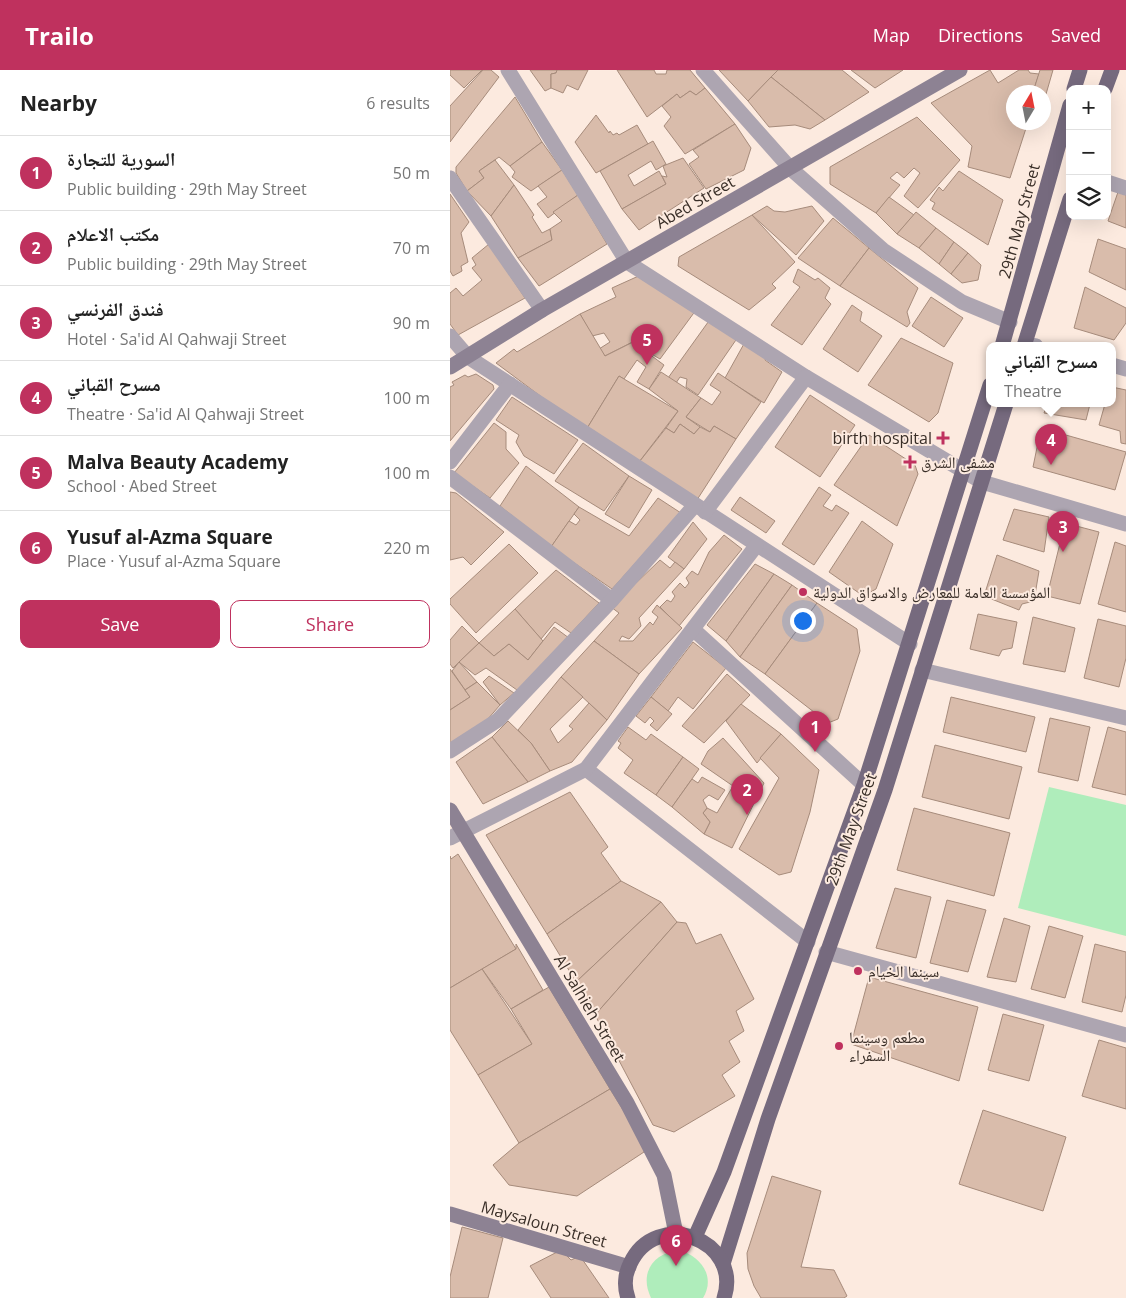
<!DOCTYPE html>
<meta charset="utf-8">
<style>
body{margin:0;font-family:"Open Sans","Noto Naskh Arabic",sans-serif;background:#f2f2f2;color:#222}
.controls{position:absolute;right:15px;top:15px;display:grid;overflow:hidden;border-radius:10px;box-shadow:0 5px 20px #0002}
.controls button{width:45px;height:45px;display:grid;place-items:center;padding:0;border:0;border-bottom:1px solid #e0e0e0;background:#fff;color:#222;font:25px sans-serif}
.compass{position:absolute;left:556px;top:15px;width:45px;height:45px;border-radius:50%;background:#fff;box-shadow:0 5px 20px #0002;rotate:10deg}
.you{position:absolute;left:352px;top:550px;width:18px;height:18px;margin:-12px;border:4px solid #fff;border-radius:50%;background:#1a73e8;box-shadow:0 0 0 8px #1a73e833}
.badge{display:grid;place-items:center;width:32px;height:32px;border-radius:50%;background:#bf315e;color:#fff;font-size:16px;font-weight:700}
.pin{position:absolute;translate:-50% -41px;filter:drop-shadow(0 1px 2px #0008)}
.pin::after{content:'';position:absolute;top:26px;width:18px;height:15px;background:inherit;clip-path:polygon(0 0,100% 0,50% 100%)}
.popup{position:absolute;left:536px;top:272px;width:130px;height:65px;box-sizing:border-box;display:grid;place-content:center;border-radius:10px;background:#fff;filter:drop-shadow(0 1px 4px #0005);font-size:16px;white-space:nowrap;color:#767676}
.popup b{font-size:19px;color:#222}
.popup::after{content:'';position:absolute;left:50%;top:100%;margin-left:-10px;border:10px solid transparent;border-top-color:#fff}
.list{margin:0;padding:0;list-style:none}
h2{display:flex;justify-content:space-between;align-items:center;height:65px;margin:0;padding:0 20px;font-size:21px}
h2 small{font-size:16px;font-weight:400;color:#767676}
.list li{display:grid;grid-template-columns:32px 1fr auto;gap:15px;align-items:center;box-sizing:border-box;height:75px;padding:0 20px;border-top:1px solid #e0e0e0}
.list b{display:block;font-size:19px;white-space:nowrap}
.list p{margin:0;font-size:16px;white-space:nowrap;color:#767676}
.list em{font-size:16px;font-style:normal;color:#767676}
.actions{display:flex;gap:10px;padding:15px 20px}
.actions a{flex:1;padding:11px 0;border:1px solid #bf315e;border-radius:10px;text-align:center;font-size:18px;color:#bf315e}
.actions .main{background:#bf315e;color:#fff}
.icon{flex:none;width:28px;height:28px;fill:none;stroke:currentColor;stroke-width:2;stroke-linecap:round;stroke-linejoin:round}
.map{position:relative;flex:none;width:676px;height:1228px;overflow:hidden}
header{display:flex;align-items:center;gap:30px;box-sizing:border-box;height:70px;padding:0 25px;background:#bf315e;color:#fff}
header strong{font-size:24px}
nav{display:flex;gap:28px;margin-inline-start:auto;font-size:18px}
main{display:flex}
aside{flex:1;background:#fff}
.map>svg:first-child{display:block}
</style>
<header>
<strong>Trailo</strong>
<nav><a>Map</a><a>Directions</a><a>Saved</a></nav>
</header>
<main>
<aside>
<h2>Nearby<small>6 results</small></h2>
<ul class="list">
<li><span class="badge">1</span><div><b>السورية للتجارة</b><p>Public building · 29th May Street</p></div><em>50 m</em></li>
<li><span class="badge">2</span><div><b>مكتب الاعلام</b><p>Public building · 29th May Street</p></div><em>70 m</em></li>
<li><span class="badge">3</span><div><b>فندق الفرنسي</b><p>Hotel · Sa'id Al Qahwaji Street</p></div><em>90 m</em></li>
<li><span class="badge">4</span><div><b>مسرح القباني</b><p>Theatre · Sa'id Al Qahwaji Street</p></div><em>100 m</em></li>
<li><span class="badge">5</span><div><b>Malva Beauty Academy</b><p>School · Abed Street</p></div><em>100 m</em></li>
<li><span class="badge">6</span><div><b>Yusuf al-Azma Square</b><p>Place · Yusuf al-Azma Square</p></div><em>220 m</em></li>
</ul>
<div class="actions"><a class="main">Save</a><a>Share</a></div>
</aside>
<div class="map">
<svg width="676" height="1228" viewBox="0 0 676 1228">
<rect width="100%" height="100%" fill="#fceadf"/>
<g fill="#afedbb">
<path d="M599 717 676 735V866L568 838Z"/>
<path d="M229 1180C251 1186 266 1207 253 1228H201C189 1203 203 1183 229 1180Z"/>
</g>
<g fill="#d9bcab" stroke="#a68b7b">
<path d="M0 0H32L14 18 0 5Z"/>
<path d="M33 0H41L49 7 0 72V36Z"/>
<path d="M80 0H107L106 3 101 4V18L95 21Z"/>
<path d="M107 0H138L128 20 117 15 113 23 101 18V4L106 3Z"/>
<path d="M167 0H204L206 4H216L217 0H240L255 18 246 25 240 21 230 28 227 24 197 47Z"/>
<path d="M269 0H328L298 31Z"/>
<path d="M328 0H392L419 22 375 50 321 7Z"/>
<path d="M401 0H453L425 18Z"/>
<path d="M540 0 548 13 569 0H578L580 3 589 4 583 22H564V52H578L560 108 518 97 522 76 481 33Z"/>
<path d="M590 0H603L594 31V22H583Z"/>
<path d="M321 7 375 50 360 59 345 55 319 57 298 31Z"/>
<path d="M255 18 285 54 235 84 214 56 221 47 212 36 227 24 230 28 240 21 246 25Z"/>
<path d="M65 27 92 72 60 96 49 87 29 101 34 108 17 121 6 103V97Z"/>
<path d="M146 45 159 63 160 61 163 65 167 63 169 65 187 55 198 74 146 103 125 72Z"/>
<path d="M467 47 510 90 468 138 454 126 470 103 464 98 454 108 447 102 440 108 450 115 426 143 380 114V97Z"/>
<path d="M285 54 301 78 294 100 256 119 239 94 249 87 243 80Z"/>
<path d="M203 71 216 94 206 100 201 91 178 105 184 116 209 101 216 114 172 139 150 101Z"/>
<path d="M92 72 112 100 81 121 62 107 65 102 60 96Z"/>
<path d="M233 88 254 118 189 160 172 139 216 114 212 106 217 107 213 96Z"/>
<path d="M45 90 64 115 41 146 17 121 34 108 29 101Z"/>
<path d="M112 100 128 125 98 148 87 134 97 127 88 116Z"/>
<path d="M509 101 553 130 538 175 482 139 485 133 480 130 489 117 493 121Z"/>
<path d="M64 115 84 145 82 147 92 163 100 159 102 170 68 188 41 146Z"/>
<path d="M668 122 676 125V158L658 151Z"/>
<path d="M0 124 19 152 11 163 18 192 11 196 12 201 3 206 0 201Z"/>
<path d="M128 125 157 174 89 216 68 188 102 170 100 159 112 151 103 142Z"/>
<path d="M439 127 464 145 447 164 426 143Z"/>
<path d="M317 136 324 141 335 142 362 136 374 151 346 185 302 145Z"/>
<path d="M466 142 486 158 469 178 447 164Z"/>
<path d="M302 145 345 192 322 214 326 218 299 240 228 196 229 187Z"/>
<path d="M383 148 419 178 390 216 348 188Z"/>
<path d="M486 158 504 172 489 194 469 178Z"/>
<path d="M648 169 676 179V220L639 202Z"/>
<path d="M504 172 518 183 501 204 489 194Z"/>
<path d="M39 174 75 228 8 265 0 254V223L6 218 13 226 32 210 22 198 26 195 22 188Z"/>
<path d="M419 178 468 218 457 242 460 253 457 257 390 216Z"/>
<path d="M518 183 531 195 528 210 512 213 501 204Z"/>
<path d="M348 199 365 210 368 208 380 218 375 228 381 234 352 275 321 255 350 217 343 212Z"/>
<path d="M193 204 246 240 210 289 198 282 212 265 206 260 155 286 149 279 160 272 154 263 142 266 130 244 166 227 162 218Z"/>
<path d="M635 217 676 238V253L664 270 624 258Z"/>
<path d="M481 227 513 248 494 277 462 256Z"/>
<path d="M402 235 412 242 410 251 432 266 408 302 373 279Z"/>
<path d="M130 244 155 286 183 272 214 295 199 319 187 312 196 297 187 290 174 309 169 306 136 360 46 293 64 279 67 282Z"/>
<path d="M261 248 288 267 248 325 236 317 237 309 230 307 226 313 218 308Z"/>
<path d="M451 268 503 293 488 343 479 352 418 315Z"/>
<path d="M295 272 317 284 315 290 332 302 314 333 275 308Z"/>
<path d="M211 302 251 328 236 347 250 357 244 364 230 354 224 363 216 358 228 341 199 319Z"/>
<path d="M268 303 311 332 286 369 264 356 260 362 236 347 251 328 262 335 271 322 260 315Z"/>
<path d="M26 304 43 315 44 319 0 371V317L4 315 2 312 15 305 18 307Z"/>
<path d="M169 306 228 341 186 396 136 360Z"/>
<path d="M662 317 676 320V374L671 373 670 361 649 355 655 334H662Z"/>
<path d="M360 325 405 355 370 407 325 377Z"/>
<path d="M62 327 128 370 104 404 74 386 66 372 69 365 46 350Z"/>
<path d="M597 334H640L636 350 594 343Z"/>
<path d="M44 353 56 362V379L69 393 40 428 4 403Z"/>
<path d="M230 354 244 364 250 357 260 362 264 356 286 369 245 433 186 396 216 358 224 363Z"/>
<path d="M591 358 676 382 665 420 583 397Z"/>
<path d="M419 365 465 395 468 404 447 456 384 415Z"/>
<path d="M133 373 179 406 154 441 105 411Z"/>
<path d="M76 396 129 437 101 477 50 436Z"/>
<path d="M179 406 202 420 179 458 155 444Z"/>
<path d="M369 417 381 425 373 436 382 441 386 435 399 443 364 495 332 474Z"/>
<path d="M0 422 6 423 54 462 21 495 13 487 0 490Z"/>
<path d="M290 427 325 451 316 463 281 440Z"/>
<path d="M208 428 231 443 162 519 101 477 119 451 126 455 130 450 124 444 129 437 179 466Z"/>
<path d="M564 439 599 447 594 482 553 470Z"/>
<path d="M412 451 443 474 426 519 417 524 409 523 379 502Z"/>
<path d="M243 452 257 469 234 499 218 487Z"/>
<path d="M615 453 649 462 630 534 597 526Z"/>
<path d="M274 465 292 479 229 556 210 537 217 530 221 532 225 526 222 522 230 513 235 518 239 513 236 508 242 501 248 505 259 482Z"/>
<path d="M665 472 676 476V542L648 534Z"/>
<path d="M59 474 88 503 26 563 0 534V529Z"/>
<path d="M547 485 589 501 584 531 572 534 569 540 534 526Z"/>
<path d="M210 490 220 498 225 492 234 499 189 548 191 556 179 569 172 566 169 571H183L200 552 203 555 208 547 202 542 207 535 232 558 189 604 144 571 169 543 161 537Z"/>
<path d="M305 494 324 504 276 571 257 555Z"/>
<path d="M106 500 149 533 121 563 105 552 91 569 65 539Z"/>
<path d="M324 504 342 515 290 587 276 571Z"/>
<path d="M342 515 367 533 315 604 290 587Z"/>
<path d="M367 533 407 559 410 581 388 649 378 653 315 604Z"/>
<path d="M65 539 93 571 78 590 59 574 44 586 29 573Z"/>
<path d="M528 544 567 552 562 578 552 580 549 586 520 579Z"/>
<path d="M583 547 625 558 615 602 573 594Z"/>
<path d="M648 549 676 556V588L669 617 634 608Z"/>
<path d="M12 556 29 573 3 598 0 594V570Z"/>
<path d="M104 557 119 568 67 620 36 598 25 605 9 592 29 573 44 586 59 574 78 590Z"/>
<path d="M144 571 189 604 157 650 111 607Z"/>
<path d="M243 572 276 598 243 639 228 627 218 641 201 627Z"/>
<path d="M9 592 27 612 15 620 2 601Z"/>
<path d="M0 599 20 627 0 640Z"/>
<path d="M277 604 300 625 254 673 232 656Z"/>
<path d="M39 606 64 623 50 635 33 612Z"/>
<path d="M111 607 133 627 100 659 108 673 123 659 119 656 139 633 157 650 122 692 100 701 81 673 68 660Z"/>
<path d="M27 612 50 635 37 650 0 674V640L20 627 15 620Z"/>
<path d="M201 627 222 644 207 661 200 655 204 651 200 647 195 653 186 646Z"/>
<path d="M501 627 585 647 576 682 493 662Z"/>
<path d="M291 634 331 664 307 693 276 651Z"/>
<path d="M600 648 640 657 628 711 588 702Z"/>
<path d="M58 651 81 673 100 701 78 712 42 667Z"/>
<path d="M178 657 196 670 201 664 233 687 206 725 174 703 183 690 168 678 171 673 168 671Z"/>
<path d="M658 657 676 662V725L642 717Z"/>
<path d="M331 664 369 700 360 742 341 802 329 805 289 779 329 708 310 688Z"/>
<path d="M42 667 78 712 33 734 6 692Z"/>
<path d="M273 668 314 713 282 778 254 764 260 752 253 743 257 738 267 743 283 716 251 694 258 681Z"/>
<path d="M485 675 572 697 559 749 472 727Z"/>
<path d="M233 687 249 699 222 737 206 725Z"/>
<path d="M252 707 275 720 268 730 259 725 253 730 257 738 253 743 260 752 254 764 222 737 242 709 248 713Z"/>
<path d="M120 722 158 777 151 783 171 811 97 864 36 765Z"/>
<path d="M464 738 560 763 544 826 447 800Z"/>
<path d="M8 784 66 879 0 918V786L1 789Z"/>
<path d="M171 811 211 832 126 912 97 864Z"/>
<path d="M445 818 481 827 466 888 426 878Z"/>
<path d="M497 830 536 840 518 902 480 893Z"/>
<path d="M211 832 227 852 145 945 126 912Z"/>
<path d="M554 848 580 856 566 912 537 907Z"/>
<path d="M227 852 236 853 246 874 271 864 304 929 286 941 294 961 279 971 290 992 272 1005 285 1026 224 1062 203 1055 145 945Z"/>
<path d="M599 856 633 866 615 928 581 919Z"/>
<path d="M66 874 93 920 61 939 32 899 66 879Z"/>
<path d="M645 874 676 882V925L672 942 632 932Z"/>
<path d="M32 899 82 974 28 1005 0 960V918Z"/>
<path d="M419 907 528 937 509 1011 401 974Z"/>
<path d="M99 917 160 1019 69 1073 28 1005 82 974 61 939Z"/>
<path d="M553 944 594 955 579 1011 538 1000Z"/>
<path d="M649 970 676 978V1039L632 1026Z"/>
<path d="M160 1019 195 1075 194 1082 127 1126 59 1115 43 1095 69 1073Z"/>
<path d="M533 1040 616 1067 593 1141 509 1114Z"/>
<path d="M322 1106 371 1121 351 1197 384 1200 397 1226 394 1228H311L304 1216 298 1199 297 1183Z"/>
<path d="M12 1157 53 1168 38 1228H0V1207Z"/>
<path d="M111 1180 121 1190 130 1186 159 1228H101L80 1196Z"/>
</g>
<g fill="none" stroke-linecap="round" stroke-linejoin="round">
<g stroke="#ada5b1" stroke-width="15">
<path d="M58 0 177 192 356 307 532 412 676 454"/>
<path d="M253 0 340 98 433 180 512 232 560 252"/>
<path d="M0 108 92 240"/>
<path d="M657 112 676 118"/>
<path d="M0 266 18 287 460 574"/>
<path d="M575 274 586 276"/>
<path d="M662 295 676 299"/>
<path d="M0 392 60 314"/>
<path d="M0 407 162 530"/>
<path d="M255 442 356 307"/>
<path d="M244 560 414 715"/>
<path d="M472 600 676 648"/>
<path d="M0 681 48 650 162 530 245 435"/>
<path d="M136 699 358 872"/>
<path d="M0 768 136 699 306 476"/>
<path d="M376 882 676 965"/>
</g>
<g stroke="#8d8293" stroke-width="15">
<path d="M0 297 92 240 510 0"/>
<path d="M0 740 177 1033 214 1105 226 1164"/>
<path d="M0 1144 179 1197"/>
</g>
<g stroke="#766a7e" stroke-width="15">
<path d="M624 19 630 0"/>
<path d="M655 19 662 0"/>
<path d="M552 276 620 35"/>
<path d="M574 276 620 129"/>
<path d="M245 1167 274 1102 414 715 540 315"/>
<path d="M273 1194 318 1049 435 720 556 334"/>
<path d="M178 1228C174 1217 175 1204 180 1194 206 1137 293 1170 274 1228"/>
</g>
</g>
<g fill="#bf315e" stroke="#fceadf" stroke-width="2">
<path d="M490.5 360.5h5v5h5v5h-5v5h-5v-5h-5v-5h5z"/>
<path d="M457.5 384.5h5v5h5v5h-5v5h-5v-5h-5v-5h5z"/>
<circle cx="353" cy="522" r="5"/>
<circle cx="408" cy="901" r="5"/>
<circle cx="389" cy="976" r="5"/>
</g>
<g text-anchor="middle" stroke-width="4" stroke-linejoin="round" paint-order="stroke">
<g font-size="16" fill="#392e27" stroke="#fceadf">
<text transform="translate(245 132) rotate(-30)" y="6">Abed Street</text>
<text transform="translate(569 151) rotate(-75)" y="6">29th May Street</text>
<text transform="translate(401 759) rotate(-70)" y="6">29th May Street</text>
<text transform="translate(140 938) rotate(59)" y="6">Al Salhieh Street</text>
<text transform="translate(94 1154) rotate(16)" y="6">Maysaloun Street</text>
</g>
<g font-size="16" fill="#392e27" stroke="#fceadf" text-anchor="start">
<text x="482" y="374" text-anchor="end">birth hospital</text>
<text x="471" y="398">مشفى الشرق</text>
<text x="363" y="528">المؤسسة العامة للمعارض والاسواق الدولية</text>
<text x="418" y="907">سينما الخيام</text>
<text x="399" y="973">مطعم وسينما<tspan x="399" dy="18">السفراء</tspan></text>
</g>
</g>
</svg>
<div class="controls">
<button>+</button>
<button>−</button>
<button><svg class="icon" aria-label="layers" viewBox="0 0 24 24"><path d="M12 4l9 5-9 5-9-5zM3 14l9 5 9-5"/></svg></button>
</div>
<svg class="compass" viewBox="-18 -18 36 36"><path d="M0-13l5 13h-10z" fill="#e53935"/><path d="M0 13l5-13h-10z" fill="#767676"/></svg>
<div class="you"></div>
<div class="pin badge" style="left:365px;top:682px">1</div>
<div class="pin badge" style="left:297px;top:745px">2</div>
<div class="pin badge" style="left:613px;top:482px">3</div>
<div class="pin badge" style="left:601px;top:395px">4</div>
<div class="popup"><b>مسرح القباني</b>Theatre</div>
<div class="pin badge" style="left:197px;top:295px">5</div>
<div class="pin badge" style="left:226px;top:1196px">6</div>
</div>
</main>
